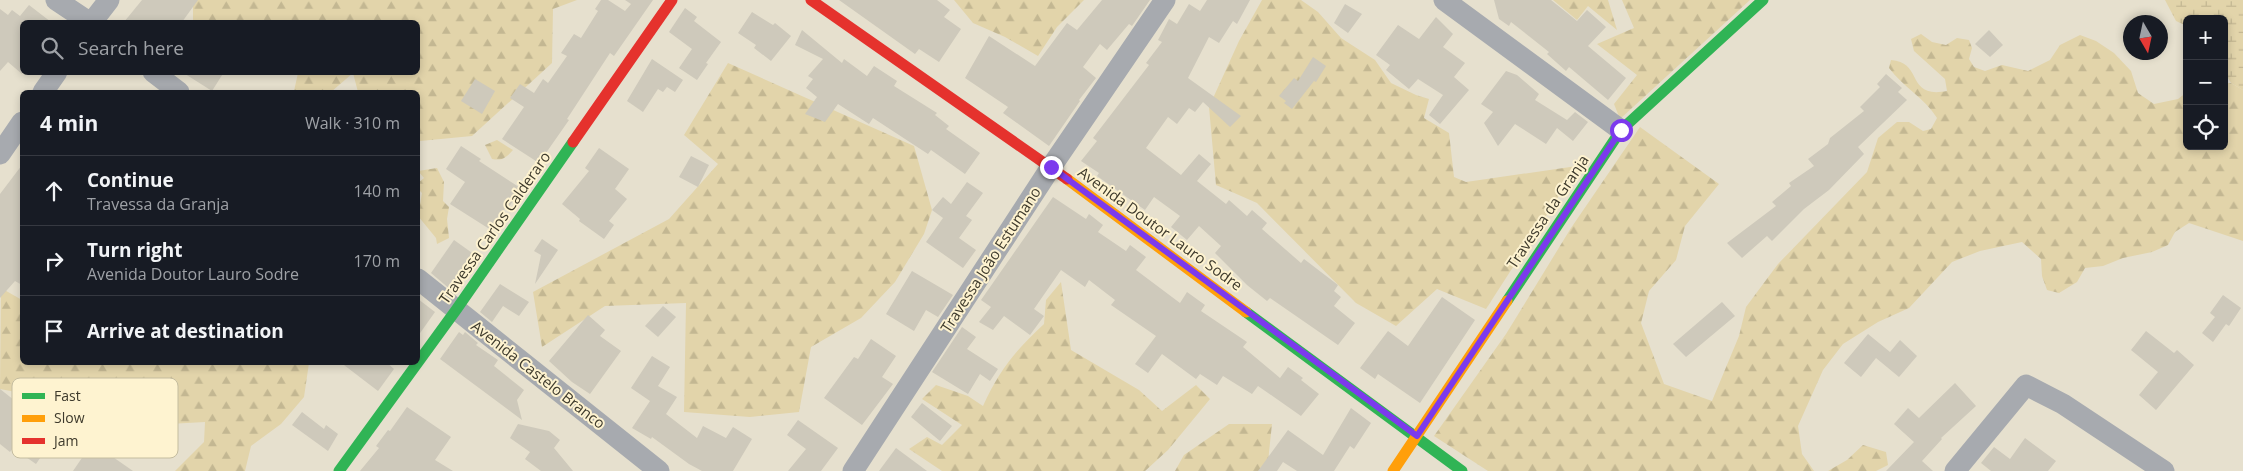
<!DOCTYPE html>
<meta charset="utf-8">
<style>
body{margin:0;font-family:"Open Sans",sans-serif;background:#242831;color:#f1f3f6}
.controls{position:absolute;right:15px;top:15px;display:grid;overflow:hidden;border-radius:8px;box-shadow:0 2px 8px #0003}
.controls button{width:45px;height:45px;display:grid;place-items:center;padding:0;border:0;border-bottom:1px solid #363941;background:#171b24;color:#f1f3f6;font:25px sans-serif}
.compass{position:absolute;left:2123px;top:15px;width:45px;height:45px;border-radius:50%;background:#171b24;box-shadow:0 2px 8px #0003;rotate:171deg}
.stop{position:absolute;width:15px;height:15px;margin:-11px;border:4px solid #7c3aed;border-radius:50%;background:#fff}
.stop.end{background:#7c3aed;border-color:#fff;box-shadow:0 1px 5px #0008}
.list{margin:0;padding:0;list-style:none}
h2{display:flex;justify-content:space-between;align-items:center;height:65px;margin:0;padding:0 20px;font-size:21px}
h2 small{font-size:16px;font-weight:400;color:#9ea1a6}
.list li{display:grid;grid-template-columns:32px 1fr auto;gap:15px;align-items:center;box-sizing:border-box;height:70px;padding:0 20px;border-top:1px solid #363941}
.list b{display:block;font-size:19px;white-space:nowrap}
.list p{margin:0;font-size:16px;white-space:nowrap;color:#9ea1a6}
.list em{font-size:16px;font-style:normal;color:#9ea1a6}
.icon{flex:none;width:28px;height:28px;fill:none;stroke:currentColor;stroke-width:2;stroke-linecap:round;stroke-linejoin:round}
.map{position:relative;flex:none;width:2243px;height:471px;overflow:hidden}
.search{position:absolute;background:#171b24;box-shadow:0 2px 8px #0003;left:20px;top:20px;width:400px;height:55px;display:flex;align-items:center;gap:12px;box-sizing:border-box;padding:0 18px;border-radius:8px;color:#9ea1a6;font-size:19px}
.panel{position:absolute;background:#171b24;box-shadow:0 2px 8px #0003;left:20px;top:90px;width:400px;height:275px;border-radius:8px}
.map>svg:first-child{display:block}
</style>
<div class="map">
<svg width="2243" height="471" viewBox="0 0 2243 471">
<defs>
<pattern id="forest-firs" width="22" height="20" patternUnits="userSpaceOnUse" patternTransform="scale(1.25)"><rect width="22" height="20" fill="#e2d4aa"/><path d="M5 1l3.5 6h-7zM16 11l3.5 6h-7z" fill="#c3b792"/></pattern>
<pattern id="wetland-marsh" width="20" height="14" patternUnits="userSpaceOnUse" patternTransform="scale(1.25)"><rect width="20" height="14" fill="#e2d4aa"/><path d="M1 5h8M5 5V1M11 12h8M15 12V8" fill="none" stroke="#c3b792"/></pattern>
</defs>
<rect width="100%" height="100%" fill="#e6e0ce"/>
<g fill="url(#forest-firs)">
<path d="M193 0H577L553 9 552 63 472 136 420 141 418 140V92H358L353 73 331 92 294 91 298 73 418 72V22H193Z"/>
<path d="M954 0H1084L1057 27 1038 56 1005 37 973 23Z"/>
<path d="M1262 0H1301L1318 12 1341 38 1375 60 1391 83 1416 95 1429 99 1424 118 1449 133 1454 177 1466 182 1584 165 1585 172 1573 174 1486 309 1437 289 1396 326 1356 303 1257 203 1216 185 1209 107 1239 41Z"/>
<path d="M1553 0H1608L1617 30 1588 6 1577 20Z"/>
<path d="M1622 0H1750L1620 119 1614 104 1637 75 1597 44 1634 28Z"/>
<path d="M1921 34 1932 42 1946 45 1957 38 1969 40 1972 48 1969 59 1974 67 1985 71 2002 65 2028 71 2050 60 2060 45 2080 35 2096 41 2114 53 2131 71 2138 93 2154 104 2178 99 2187 92V146H2224V83H2231L2243 90V241L2189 223 2175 232 2168 245 2152 252 2123 258 2103 266 2085 268 2077 282 2059 293 2047 290 2042 276 2041 259 2022 242 1980 251 1952 262 1909 308 1878 322 1843 344 1823 370 1798 426 1802 454 1814 471H1818H1488L1434 436 1506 334 1571 228 1640 127 1719 184 1685 226 1676 260 1649 291 1641 323 1664 384 1712 401 1739 336 1746 307 1778 264 1867 172 1878 138 1897 122H1909L1923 131 1931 129 1937 118C1925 98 1903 87 1889 68L1891 60C1924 62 1905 99 1947 91L1945 79 1914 51 1911 39Z"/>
<path d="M728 63 914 146 932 210 924 234 895 282 861 318 811 347 799 412 750 417 684 412 686 303 605 306 542 347 533 292 669 219 718 164 684 135Z"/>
<path d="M497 140 513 150C506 158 502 161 492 159L485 145Z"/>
<path d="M437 168 444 182 443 201 449 207 447 219 449 238 437 244 436 238 418 216 422 193 418 189V183L424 178 418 171Z"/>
<path d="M1061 282 1071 350 1139 390 1162 411 1196 385 1210 399 1168 450 1145 471H942L909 449 927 437 942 445 962 425 922 399 936 385 968 396 983 406C1000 369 1015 351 1044 324L1046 300Z"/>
<path d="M1 288 22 300V362L309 363 304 397 281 424 251 446 245 471H175L204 442 205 422 169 424 142 456 127 443 68 425 66 392 26 394 0 389Z"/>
<path d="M1229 424H1272L1267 471H1175L1184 455Z"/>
<path d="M1863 445 1886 452 1888 465 1876 471H1828L1847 460Z"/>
</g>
<path fill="url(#wetland-marsh)" d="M2165 0H2243V90L2231 83 2224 71V19H2187V26L2176 21Z"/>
<g fill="#cec9bb">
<path d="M142 0H198L182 22H124Z"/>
<path d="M601 0H608L625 11 631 4 625 0H653L614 56 610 53 567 119 569 120 539 163 502 139 524 107 510 98 520 84 534 93 543 79 548 83 567 56 561 53 574 34 581 38 598 11 595 9Z"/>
<path d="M839 0H937L950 10 944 17 961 29 939 62 919 49 915 54Z"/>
<path d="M1102 0H1150L1132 26 1129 24 1107 50 1100 44 1083 67 1096 78 1079 100 1080 101 1049 146 1003 113 1008 107 965 78 989 36 1035 66 1067 23 1077 30Z"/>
<path d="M1207 0H1250L1237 24 1233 21 1219 43 1209 37 1188 78 1241 116 1230 127 1203 102 1195 112 1189 108 1177 124 1168 117 1146 148 1181 175 1199 154 1211 164 1197 181 1226 204 1229 200 1247 216 1252 210 1267 223 1262 229 1301 263 1304 259 1338 285 1334 291 1341 297 1334 306 1355 323 1338 345 1270 298 1267 301 1247 285 1215 253 1221 246 1199 226 1187 240 1171 227 1180 216 1154 197 1145 210 1097 176 1099 173 1081 161 1097 141 1093 138 1149 65 1146 63 1162 42 1158 40 1169 19 1177 24 1189 4 1200 11Z"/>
<path d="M1494 0H1551L1577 21 1587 10 1606 27 1588 46 1626 78 1608 100 1569 67 1566 71 1547 54 1549 52 1511 22 1509 26 1499 19Z"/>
<path d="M1345 4 1362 14 1348 33 1334 23Z"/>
<path d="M29 5 51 22H22V74L8 62 0 71V9L8 15 12 10 20 16Z"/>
<path d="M685 8 697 17 694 21 721 42 706 63 708 64 697 80 679 68 692 49 669 32Z"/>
<path d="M752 12 773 25 775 23 791 36 771 61 754 48 756 45 738 33Z"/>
<path d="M1436 17 1453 34 1443 47 1465 63 1454 77 1469 90 1440 124 1429 115 1443 95 1418 79 1409 89 1386 70 1390 65 1376 55 1398 25 1419 39Z"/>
<path d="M802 30 842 63 844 59 867 76 874 66 897 81 894 86 937 113 935 115 949 126 946 129 980 153 965 174 931 150 928 154 873 118 869 124 838 104 825 122 805 114 817 97 806 88 813 79 808 76 823 59 795 45Z"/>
<path d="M1989 30 2003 45 1990 57 1975 44Z"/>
<path d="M1313 57 1326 66 1316 82 1314 81 1292 109 1284 103 1286 101 1279 96 1294 78 1298 81Z"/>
<path d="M652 59 683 80 675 92 667 87 663 92 658 89 643 112 627 101Z"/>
<path d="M1506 71 1517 75 1539 94 1535 100 1567 120 1575 112 1588 122 1573 141 1557 128 1546 144 1515 124 1498 146 1484 123 1493 112 1481 104Z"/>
<path d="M182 72H224L212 91Z"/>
<path d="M1886 74 1902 88 1898 92 1907 100 1858 147 1864 154 1829 190 1804 209 1772 241 1767 236 1742 258 1727 243 1776 206 1772 202 1791 186 1789 183 1814 166 1808 159 1828 144 1830 138 1864 111 1860 107 1880 87 1877 84Z"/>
<path d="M475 79 495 91 482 114 461 101Z"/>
<path d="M461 146 481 159 479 161 522 189 508 208 506 207 491 230 450 204 465 182 446 169Z"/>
<path d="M599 148 629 169 615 189 627 199 609 221 614 225 604 239 579 221 580 219 562 204 589 171 585 168Z"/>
<path d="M691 156 709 165 698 187 679 177Z"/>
<path d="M22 165V285L15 281 0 298V194Z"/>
<path d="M967 182 983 193 966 216 972 220 959 238 976 250 963 268 926 242 943 218 932 210 943 197 951 204Z"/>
<path d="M1053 197 1086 219 1089 214 1103 225 1098 232 1126 251 1130 245 1146 257 1136 270 1180 303 1187 292 1205 305 1201 311 1247 342 1243 347 1280 378 1288 367 1303 378 1301 380 1319 394 1301 416 1258 386 1252 394 1223 376 1217 385 1200 374 1196 379 1162 354 1148 373 1135 364 1156 336 1111 305 1115 300 1089 280 1085 287 1061 270 1034 309 1044 316 1030 335 1004 316 993 330 979 322 991 307 981 300Z"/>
<path d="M542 239 558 250 535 284 541 255 534 251Z"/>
<path d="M454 240 475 255 451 290 431 273Z"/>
<path d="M912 271 953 295 938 317 926 310 914 331 886 314Z"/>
<path d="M500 284 529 302 519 316 503 306 492 322 480 312Z"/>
<path d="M2223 295 2241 308 2229 326 2226 324 2213 342 2202 333 2215 317 2210 313Z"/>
<path d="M1442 297 1475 320 1420 403 1378 374 1375 379 1360 368 1388 331 1408 346Z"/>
<path d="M418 299 435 312 418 336Z"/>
<path d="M1722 302 1735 316 1686 357 1673 344Z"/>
<path d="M663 306 676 317 658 337 645 326Z"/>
<path d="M588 315 605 330 600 336 621 351 590 394 572 382 549 361Z"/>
<path d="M962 327 976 337 967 349 998 369 990 381 980 374 968 394 932 372Z"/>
<path d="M2146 331 2174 353 2177 350 2194 365 2156 410 2139 395 2158 372 2131 350Z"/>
<path d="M459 332 463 335 465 332 478 343 476 345 498 360 494 366 524 390 517 400 522 420 440 359Z"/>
<path d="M1868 334 1890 352 1900 340 1917 356 1899 377 1876 358 1861 377 1844 363Z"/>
<path d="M871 339 896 356 882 377 893 384 862 425 824 398 854 357 858 359Z"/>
<path d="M652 356 670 367 658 386 677 397 666 414 697 438 703 426 726 438 733 427 752 439 733 471H702L689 464 652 437 651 439 632 428 650 401 631 388Z"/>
<path d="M340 362H386L394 369 378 391Z"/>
<path d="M1955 383 1976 406 1941 438 1942 439 1922 461 1933 471H1886L1914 442 1894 424 1908 408 1919 418Z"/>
<path d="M0 389 19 404 21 402 33 410 32 411 59 430 36 464 13 448 10 452 0 444Z"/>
<path d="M922 403 952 426 940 441 911 417Z"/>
<path d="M407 407 451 437 435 460 453 471H360L379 448 376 446 388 430 390 431Z"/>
<path d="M1351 408 1371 423 1354 449 1350 446 1334 471H1297L1283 462 1277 471H1258L1288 430 1323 455Z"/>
<path d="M302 412 324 429 326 425 338 434 328 451 292 425Z"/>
<path d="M798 420 838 448 821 471H788L806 449 787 435Z"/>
<path d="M518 424 549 431 560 440 554 448 573 471H541L525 459 530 452 510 438Z"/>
<path d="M99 433 117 445 110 455 133 471H73Z"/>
<path d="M2025 438 2056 461 2048 471H1991L1981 463 1994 447 2010 459Z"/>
<path d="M896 448 927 471H879Z"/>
</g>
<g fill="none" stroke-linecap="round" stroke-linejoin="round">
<g stroke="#a7aaaf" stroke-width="21">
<path d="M56 0 89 22"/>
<path d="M1444 0 1621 130"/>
<path d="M92 22 109 0"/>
<path d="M153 72 179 92"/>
<path d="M43 92 57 72"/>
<path d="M0 154 22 122"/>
<path d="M418 279 659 471"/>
<path d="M853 471 1051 167 1165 0"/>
<path d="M1955 471 2026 385 2063 404 2164 471"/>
</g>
<g stroke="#30b455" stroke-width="11">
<path d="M1507 301 1621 130 1763 0"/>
<path d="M1246 312 1462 471"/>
<path d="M339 471 456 310 573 142"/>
</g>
<g stroke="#ff9f0a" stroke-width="11">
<path d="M1067 179 1246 312"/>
<path d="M1393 471 1507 301"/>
</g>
<g stroke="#e5322d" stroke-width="11">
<path d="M811 0 1067 179"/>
<path d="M573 142 672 0"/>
</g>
</g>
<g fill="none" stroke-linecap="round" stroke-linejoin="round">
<path stroke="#7c3aed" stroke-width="6" d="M1051 167 1417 436 1621 130"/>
</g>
<g text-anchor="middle" stroke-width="4" stroke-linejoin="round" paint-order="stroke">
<g font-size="15" fill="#3e3a2c" stroke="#fef3d0">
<text transform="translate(1548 212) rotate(-56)" y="5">Travessa da Granja</text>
<text transform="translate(495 228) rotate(-55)" y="5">Travessa Carlos Calderaro</text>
<text transform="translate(1160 229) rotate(36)" y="5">Avenida Doutor Lauro Sodre</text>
<text transform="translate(991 260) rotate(-57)" y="5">Travessa João Estumano</text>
<text transform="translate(538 375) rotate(38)" y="5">Avenida Castelo Branco</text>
</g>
</g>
<rect x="12" y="378" width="166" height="80" rx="8" fill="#fef3d0" stroke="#c4bc9f" stroke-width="1"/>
<rect x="22" y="393" width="23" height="6" fill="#30b455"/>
<rect x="22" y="415" width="23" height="7" fill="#ff9f0a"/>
<rect x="22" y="438" width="23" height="6" fill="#e5322d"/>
<g font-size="14" fill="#3e3a2c">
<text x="54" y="401">Fast</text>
<text x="54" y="423">Slow</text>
<text x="54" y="446">Jam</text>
</g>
</svg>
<div class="controls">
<button>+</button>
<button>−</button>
<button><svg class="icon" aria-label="locate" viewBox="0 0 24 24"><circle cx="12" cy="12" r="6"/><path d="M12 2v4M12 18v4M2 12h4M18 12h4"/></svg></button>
</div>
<svg class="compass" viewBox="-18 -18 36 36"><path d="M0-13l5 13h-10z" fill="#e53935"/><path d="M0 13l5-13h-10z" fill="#9ea1a6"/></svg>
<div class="stop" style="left:1621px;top:130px"></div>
<div class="stop end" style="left:1051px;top:167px"></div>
<div class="search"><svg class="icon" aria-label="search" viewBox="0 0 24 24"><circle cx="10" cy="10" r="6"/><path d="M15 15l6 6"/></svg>Search here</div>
<section class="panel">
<h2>4 min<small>Walk · 310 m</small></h2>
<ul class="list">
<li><svg class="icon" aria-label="ahead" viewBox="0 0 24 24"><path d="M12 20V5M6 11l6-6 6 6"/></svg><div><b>Continue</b><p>Travessa da Granja</p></div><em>140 m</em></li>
<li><svg class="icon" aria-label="right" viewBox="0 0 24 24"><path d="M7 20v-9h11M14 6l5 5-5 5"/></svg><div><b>Turn right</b><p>Avenida Doutor Lauro Sodre</p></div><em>170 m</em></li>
<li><svg class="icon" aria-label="arrive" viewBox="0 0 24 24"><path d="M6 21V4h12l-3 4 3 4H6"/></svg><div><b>Arrive at destination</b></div></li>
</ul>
</section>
</div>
